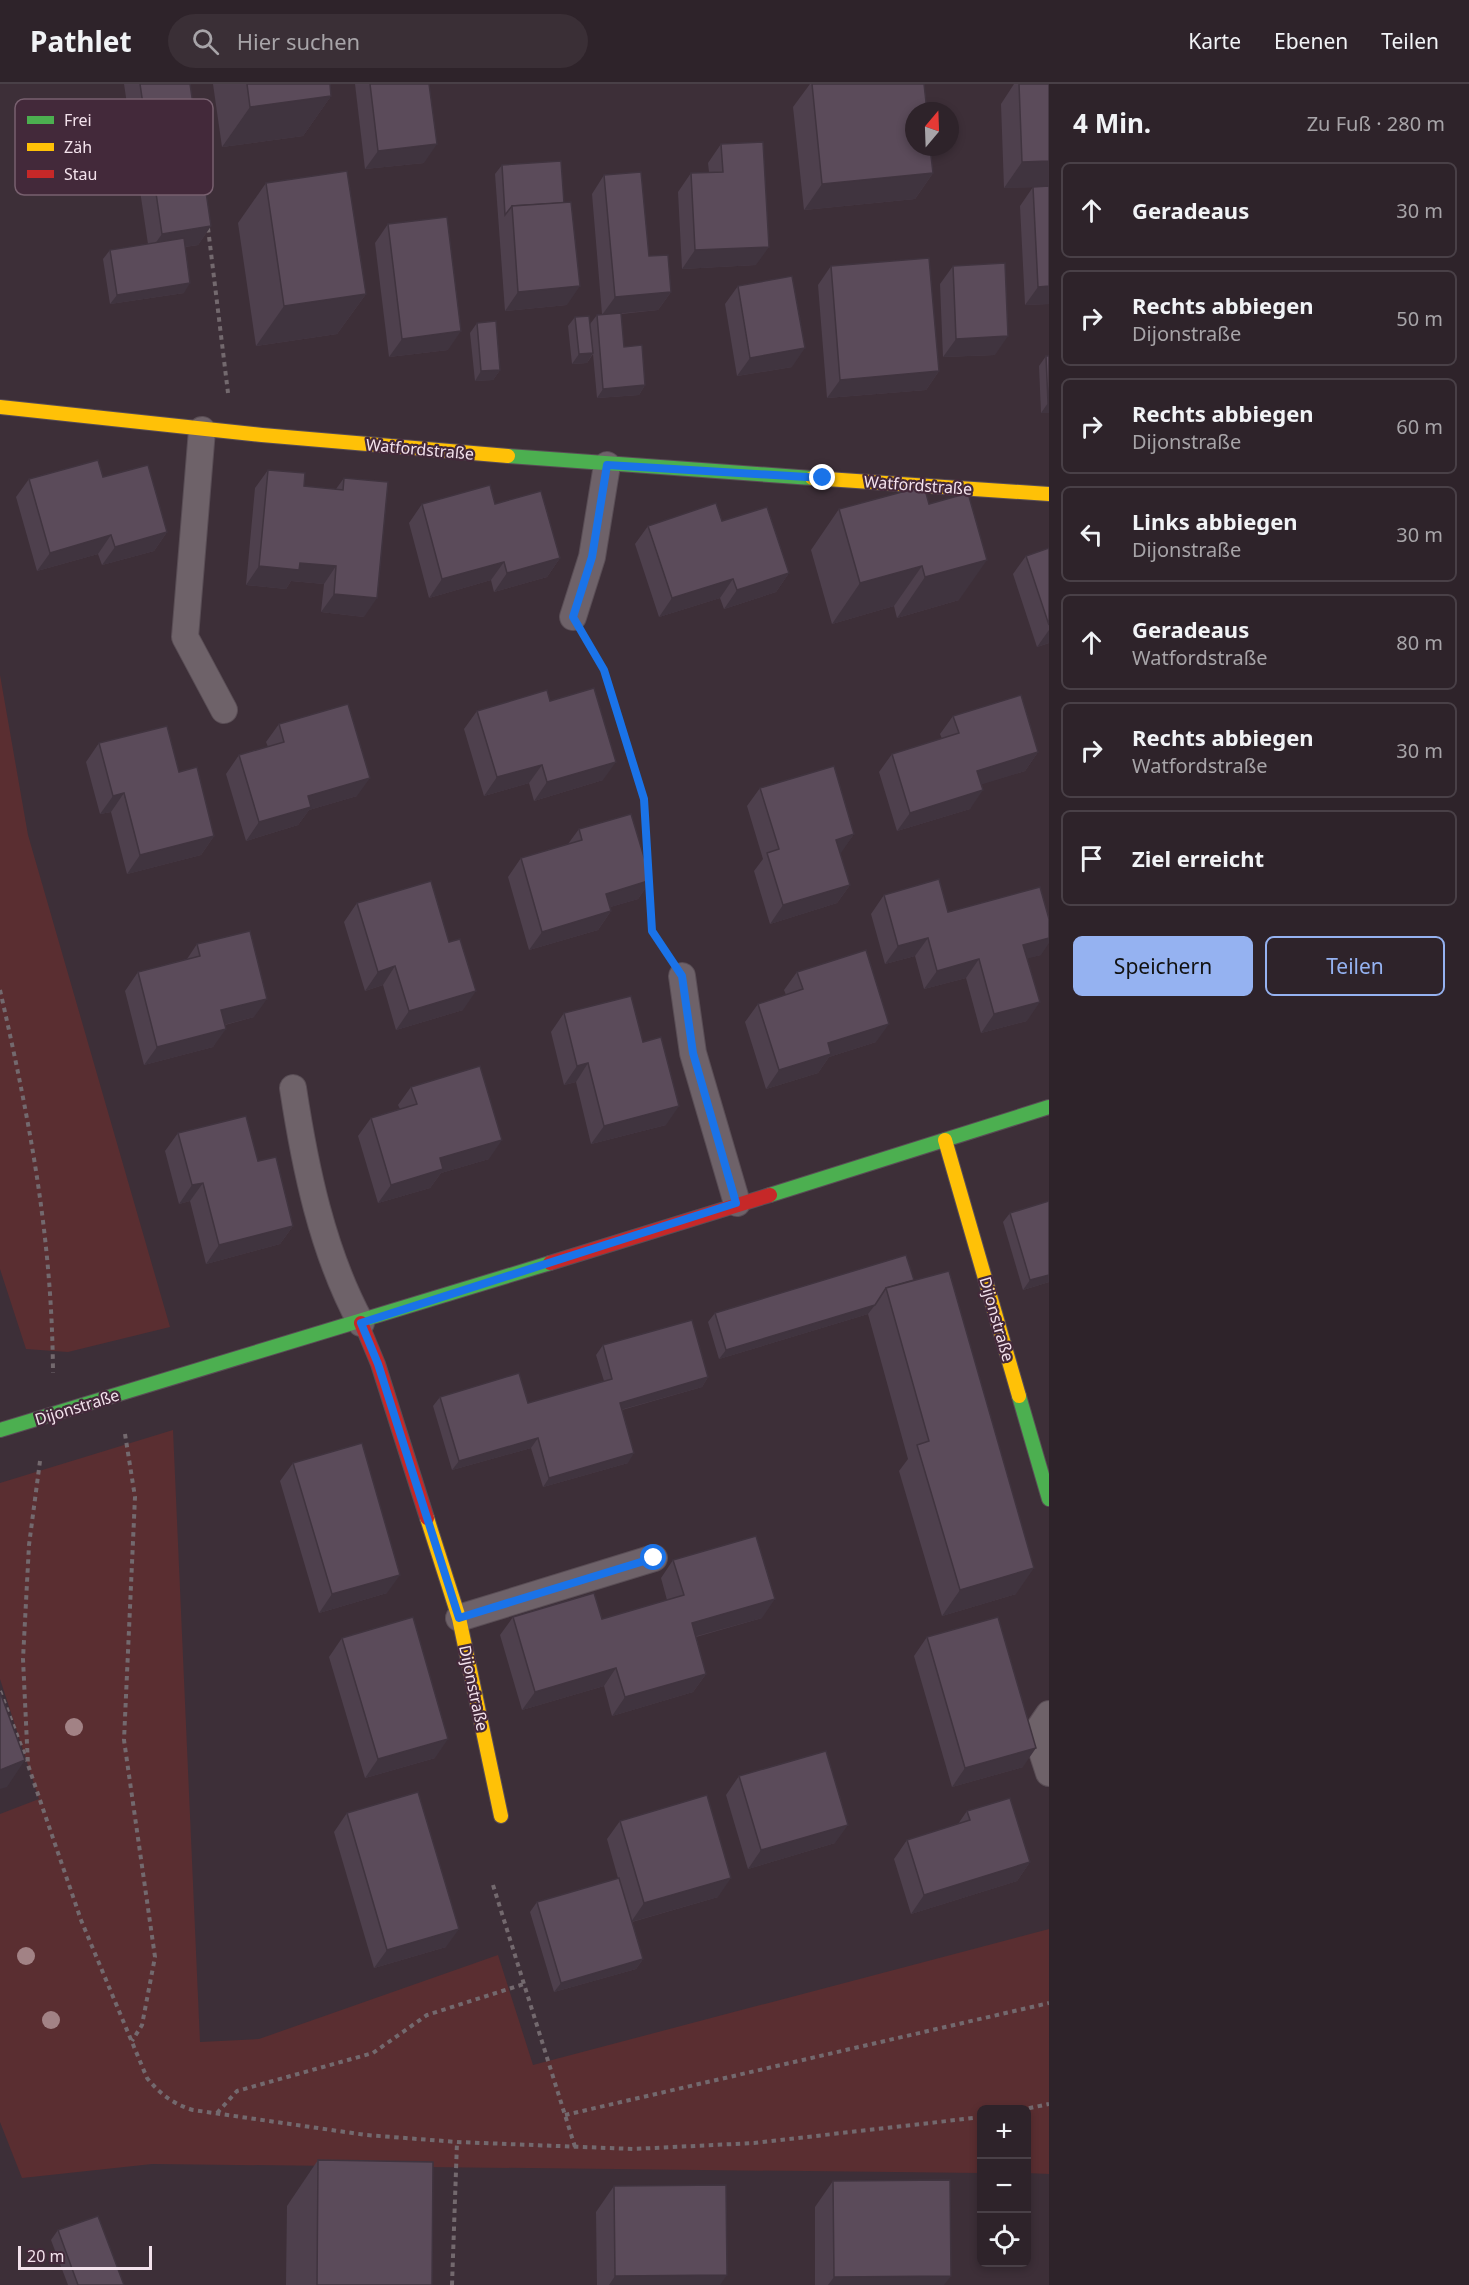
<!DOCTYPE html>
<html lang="de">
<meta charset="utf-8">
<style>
body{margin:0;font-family:"Noto Sans",sans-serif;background:#3a2f36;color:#f1f3f6}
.controls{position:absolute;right:18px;bottom:18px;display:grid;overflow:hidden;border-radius:9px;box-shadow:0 3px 9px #0003}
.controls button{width:54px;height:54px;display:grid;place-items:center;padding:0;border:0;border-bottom:2px solid #494047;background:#2e232a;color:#f1f3f6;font:30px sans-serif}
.compass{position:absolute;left:905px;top:18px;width:54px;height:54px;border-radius:50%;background:#2e232a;box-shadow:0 3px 9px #0003;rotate:19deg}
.scale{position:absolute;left:18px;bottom:15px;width:134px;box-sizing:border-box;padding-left:6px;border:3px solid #f3e2ec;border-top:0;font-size:16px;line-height:21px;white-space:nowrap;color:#f3e2ec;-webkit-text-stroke:4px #43293a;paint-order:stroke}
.stop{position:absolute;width:18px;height:18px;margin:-14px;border:4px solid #1a73e8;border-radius:50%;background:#fff}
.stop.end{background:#1a73e8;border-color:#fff;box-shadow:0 2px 6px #0008}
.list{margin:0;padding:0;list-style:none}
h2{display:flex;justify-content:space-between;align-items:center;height:78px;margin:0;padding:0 24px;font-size:26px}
h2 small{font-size:20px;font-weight:400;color:#a7a4a8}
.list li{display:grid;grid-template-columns:39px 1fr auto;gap:18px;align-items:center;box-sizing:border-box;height:96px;margin:0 12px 12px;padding:0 12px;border:2px solid #494047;border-radius:9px}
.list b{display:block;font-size:22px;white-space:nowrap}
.list p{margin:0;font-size:20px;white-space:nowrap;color:#a7a4a8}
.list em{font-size:20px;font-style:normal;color:#a7a4a8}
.actions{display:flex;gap:12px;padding:18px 24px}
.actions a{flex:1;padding:14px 0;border:2px solid #95b2f1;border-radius:9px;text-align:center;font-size:21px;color:#95b2f1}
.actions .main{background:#95b2f1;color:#111}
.icon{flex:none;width:33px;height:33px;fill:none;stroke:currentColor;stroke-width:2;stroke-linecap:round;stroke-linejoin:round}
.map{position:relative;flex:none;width:1049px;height:2201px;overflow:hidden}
header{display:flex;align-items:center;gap:36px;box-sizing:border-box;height:84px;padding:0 30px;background:#2e232a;border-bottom:2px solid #494047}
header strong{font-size:28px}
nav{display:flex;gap:33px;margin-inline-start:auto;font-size:21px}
.search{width:420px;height:54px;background:#3a2f36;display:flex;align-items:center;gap:15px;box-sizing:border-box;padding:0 21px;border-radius:33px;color:#a7a4a8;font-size:22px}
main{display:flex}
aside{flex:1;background:#2e232a}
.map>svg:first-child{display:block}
</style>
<header>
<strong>Pathlet</strong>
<div class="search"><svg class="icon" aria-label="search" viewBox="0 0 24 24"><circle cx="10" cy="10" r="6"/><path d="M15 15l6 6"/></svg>Hier suchen</div>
<nav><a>Karte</a><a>Ebenen</a><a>Teilen</a></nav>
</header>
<main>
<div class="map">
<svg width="1049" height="2201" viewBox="0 0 1049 2201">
<rect width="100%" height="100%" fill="#3d2f38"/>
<g fill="#5a2e31">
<path d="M0 591 28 751 170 1243 68 1268 26 1265 0 1185Z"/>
<path d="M173 1346 200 1958 259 1955 498 1871 533 1981 1049 1845V2090L1027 2089 1026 2026H982L981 2089 152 2080 22 2094 0 2038V1730L39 1715 0 1595V1399Z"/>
</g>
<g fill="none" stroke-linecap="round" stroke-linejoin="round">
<g stroke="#594d55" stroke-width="28">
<g id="lane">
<path d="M202 346 185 553 224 626"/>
<path d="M573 533 592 473 607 381"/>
<path d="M682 892 693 969 737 1119"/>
<path d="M293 1004C305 1083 322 1167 361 1239"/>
<path d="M459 1534 654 1474"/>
<path d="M1049 1630 1036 1649 1049 1689"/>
</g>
</g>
<g stroke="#594d55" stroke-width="16">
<g id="fast">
<path d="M508 372 812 394"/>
<path d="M770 1111 1049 1023"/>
<path d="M1019 1312 1049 1415"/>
<path d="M0 1346 550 1179"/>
</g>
</g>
<g stroke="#594d55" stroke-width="16">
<g id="slow">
<path d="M0 323 262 351 508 372"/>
<path d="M812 394 1049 410"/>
<path d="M945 1056 1019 1312"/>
<path d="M427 1434 459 1534 501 1732"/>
</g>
</g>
<g stroke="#594d55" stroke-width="16">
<g id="jam">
<path d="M550 1179 770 1111"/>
<path d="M361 1239 378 1280 427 1434"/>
</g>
</g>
<g stroke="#73696e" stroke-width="4" stroke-dasharray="4.5 4.5" stroke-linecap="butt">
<path d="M208 144 228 309"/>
<path d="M591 564 604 586 644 715 652 847 662 862"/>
<path d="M0 906C30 1038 52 1153 53 1289"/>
<path d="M125 1350 135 1413 124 1656 155 1873 142 1941 132 1957"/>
<path d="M40 1377 29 1461 23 1575 28 1681 81 1836 147 1994C160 2010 173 2020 193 2026L366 2051 457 2058 633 2065 754 2059 982 2033"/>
<path d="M0 1607 27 1677"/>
<path d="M493 1801 575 2063"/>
<path d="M1020 2026 1049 2020"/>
<path d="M217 2029 237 2007 373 1969 427 1931 524 1900"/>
<path d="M565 2031 1049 1919"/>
<path d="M452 2201 457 2058"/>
</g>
<use href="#lane" stroke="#6e6269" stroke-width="26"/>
<use href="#fast" stroke="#4caf50" stroke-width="14"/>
<use href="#slow" stroke="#ffc107" stroke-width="14"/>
<use href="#jam" stroke="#c62828" stroke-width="14"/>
</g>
<g fill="#a28285">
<circle cx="74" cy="1643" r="9"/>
<circle cx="26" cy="1872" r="9"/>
<circle cx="51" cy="1936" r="9"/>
</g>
<g fill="#4e404d">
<path d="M124 0H190L211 142 198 161 185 163 184 209 110 220 103 175 110 166 148 160Z"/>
<path d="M213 0H330L331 12 303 52 222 63Z"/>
<path d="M355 0H429L424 79 365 85Z"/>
<path d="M810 0H924L933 89 915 115 804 126 793 23Z"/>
<path d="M1014 0H1049V220L1025 221 1020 122 1033 103 1004 104 1001 20Z"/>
<path d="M721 60 756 181 682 185 678 108 691 89 709 88 708 79Z"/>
<path d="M502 81 567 221 505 227 495 90Z"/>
<path d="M604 91 649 172 671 208 658 226 621 230 624 263 645 301 639 311 597 314 593 270 587 279 572 280 568 242 575 233 590 240 597 231 602 230 592 110Z"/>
<path d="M266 99 366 210 337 250 256 262 238 139Z"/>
<path d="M388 140 448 266 389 273 375 159Z"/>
<path d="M831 182 939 287 926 306 827 314 818 201Z"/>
<path d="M953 182 995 271 943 273 940 200Z"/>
<path d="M738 202 792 283 737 292 725 220Z"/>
<path d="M477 239 500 286 493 296 475 297 470 249Z"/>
<path d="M1046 272H1049V329H1041L1039 282Z"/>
<path d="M268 386 304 402 336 405 344 394 364 533 321 528 324 500 291 497 286 505 246 501 255 404Z"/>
<path d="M103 393 167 448 154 467 102 481 98 470 37 487 16 413 29 395Z"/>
<path d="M422 420H495L560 474 547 493 494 508 491 496 429 514 409 439Z"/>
<path d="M929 420 959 516 897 534 894 522 832 540 811 466 839 425Z"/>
<path d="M722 437 789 489 776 508 724 525 720 514 659 533 635 460 648 442Z"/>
<path d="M1049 464V559L1037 563 1013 490 1026 472Z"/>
<path d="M550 617 603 696 534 717 529 699 484 712 464 645 477 627Z"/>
<path d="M953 632 1038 668 1025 687 981 700 970 725 897 747 879 688 892 670 942 655 940 650Z"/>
<path d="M279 640 357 712 309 726 298 741 246 757 226 690 239 671 268 663 266 658Z"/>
<path d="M99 659 179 688 214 752 201 771 127 790 111 728 100 730 86 678Z"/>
<path d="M760 704 854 750 840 769 850 801 837 819 770 840 754 787 763 775 747 722Z"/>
<path d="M579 745 651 796 638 815 610 823 611 827 598 846 529 866 508 793 521 774 568 760Z"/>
<path d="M884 811 948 828 1041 871 1027 874V937L981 949 966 894 924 905 915 872 885 880 871 830Z"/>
<path d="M357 819 463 926 396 946 383 901 365 907 344 838Z"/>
<path d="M197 860 254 933 225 941 213 963 144 981 125 907 138 888 187 875Z"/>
<path d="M797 888 876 958 829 973 818 989 766 1005 745 938 758 920 786 911 784 906Z"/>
<path d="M564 929 643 958 666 1041 591 1060 576 998 564 1001 551 948Z"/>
<path d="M411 1003 489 1075 441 1089 430 1104 378 1119 358 1052 371 1034 400 1025 398 1021Z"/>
<path d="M178 1049 258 1077 293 1142 280 1160 206 1180 190 1117 179 1120 165 1067Z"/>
<path d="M1010 1129 1049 1198 1023 1206 1003 1138Z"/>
<path d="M914 1196 1016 1510 942 1532 899 1387 908 1375 868 1230 719 1275 708 1238 715 1229Z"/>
<path d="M603 1261 708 1293 702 1303 622 1326 628 1379 543 1403 531 1364 452 1386 433 1322 440 1313 528 1319 604 1297 596 1271Z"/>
<path d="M293 1379 387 1509 319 1529 280 1397Z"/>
<path d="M673 1476 762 1534 696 1553 706 1590 693 1608 612 1632 604 1602 522 1626 500 1551 513 1533 602 1535 667 1516 661 1494Z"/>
<path d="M927 1553 1023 1683 952 1703 914 1572Z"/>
<path d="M342 1554 435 1674 365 1694 329 1573Z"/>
<path d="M739 1692 835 1759 748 1785 726 1711Z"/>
<path d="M967 1727 1030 1778 1017 1797 911 1830 894 1775 907 1756 958 1740Z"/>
<path d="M347 1729 446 1863 374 1884 334 1748Z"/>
<path d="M620 1737 718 1813 632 1838 643 1875 636 1885 554 1908 530 1828 537 1818 618 1794 607 1755Z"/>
<path d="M318 2076 432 2201H286L287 2122Z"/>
<path d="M833 2097 944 2201H815V2123Z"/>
<path d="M614 2102 720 2201H597L596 2128Z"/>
<path d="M58 2146 124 2201H68L51 2156Z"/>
</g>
<g fill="#40343f">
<path d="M331 12 303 52 222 63 250 23Z"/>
<path d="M437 60 424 79 365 85 378 67Z"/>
<path d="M1049 77V103L1004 104 1022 78Z"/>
<path d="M933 89 915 115 804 126 822 100Z"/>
<path d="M211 142 198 161 149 168 162 150Z"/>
<path d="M769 163 756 181 682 185 695 166Z"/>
<path d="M190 199 184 209 110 220 117 211Z"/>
<path d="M580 202 567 221 505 227 518 208Z"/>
<path d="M1049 202V220L1025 221 1038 203Z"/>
<path d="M671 208 658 226 602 231 615 213Z"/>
<path d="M366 210 337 250 256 262 284 222Z"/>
<path d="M461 247 448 266 389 273 402 255Z"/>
<path d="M1008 252 995 271 943 273 956 255Z"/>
<path d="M805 264 792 283 737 292 750 274Z"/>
<path d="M593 269 587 279 572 280 579 270Z"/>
<path d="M500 286 493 296 475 297 481 287Z"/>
<path d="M939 287 926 306 827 314 840 296Z"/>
<path d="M645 301 639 311 597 314 603 305Z"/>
<path d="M1048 319H1049V329H1041Z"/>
<path d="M167 448 154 467 102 481 115 463Z"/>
<path d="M111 451 98 470 37 487 50 469Z"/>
<path d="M560 474 547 493 494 508 507 489Z"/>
<path d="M987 476 959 516 897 534 925 493Z"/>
<path d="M504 478 491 496 429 514 442 495Z"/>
<path d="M300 479 336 482 324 500 291 497 286 505 246 501 259 482Z"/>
<path d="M922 482 894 522 832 540 860 499Z"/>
<path d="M789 489 776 508 724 525 737 506Z"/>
<path d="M733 495 720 514 659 533 672 514Z"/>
<path d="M334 510 377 514 364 533 321 528Z"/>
<path d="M1049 546V559L1037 563Z"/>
<path d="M1038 668 1025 687 964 706 977 687Z"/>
<path d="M616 678 603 696 534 717 547 698Z"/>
<path d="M542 681 529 699 484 712 497 693Z"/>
<path d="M370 694 357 712 309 726 298 741 246 757 259 738 308 712Z"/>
<path d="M983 706 970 725 897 747 910 729Z"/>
<path d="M124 709 111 728 100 730 113 712Z"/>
<path d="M854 750 841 769 823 775 836 756Z"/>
<path d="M214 752 201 771 127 790 140 771Z"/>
<path d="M651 796 638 815 593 828 606 810Z"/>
<path d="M850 801 837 819 770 840 783 821Z"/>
<path d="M611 827 598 846 529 866 542 848Z"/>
<path d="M928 854 915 872 885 880 898 862Z"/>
<path d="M1049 854V859L1041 871 1010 879 1023 861Z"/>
<path d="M979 875 966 894 924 905 937 887Z"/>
<path d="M395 882 383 901 365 907 378 888Z"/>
<path d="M476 907 463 926 396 946 409 927Z"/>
<path d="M267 915 254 933 208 945 221 926Z"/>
<path d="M1040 918 1027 937 981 949 994 930Z"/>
<path d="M889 940 876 958 829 973 818 989 766 1005 779 986 828 959Z"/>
<path d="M226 945 213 963 144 981 157 963Z"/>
<path d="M588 979 576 998 564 1001 577 982Z"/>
<path d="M679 1022 666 1041 591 1060 604 1042Z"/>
<path d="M502 1056 489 1075 441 1089 430 1104 378 1119 391 1101 440 1074Z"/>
<path d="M203 1099 190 1117 179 1120 192 1101Z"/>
<path d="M293 1142 280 1160 206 1180 219 1161Z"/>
<path d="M1049 1191V1198L1023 1206 1030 1196Z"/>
<path d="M875 1221 868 1230 719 1275 726 1266Z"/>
<path d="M708 1293 702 1303 613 1328 620 1319Z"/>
<path d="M538 1354 531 1364 452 1386 459 1377Z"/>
<path d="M634 1369 628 1379 543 1403 549 1394Z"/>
<path d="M1034 1484 1016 1510 942 1532 960 1506Z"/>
<path d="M400 1491 387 1509 319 1529 332 1510Z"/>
<path d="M775 1515 762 1534 679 1557 692 1539Z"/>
<path d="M616 1584 604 1602 522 1626 535 1608Z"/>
<path d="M706 1590 693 1608 612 1632 625 1613Z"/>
<path d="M448 1655 435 1674 365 1694 378 1675Z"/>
<path d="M1036 1664 1023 1683 952 1703 965 1684Z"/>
<path d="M25 1676 7 1703 0 1705V1686Z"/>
<path d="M848 1741 835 1759 748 1785 761 1766Z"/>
<path d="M1030 1778 1017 1797 911 1830 924 1811Z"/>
<path d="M731 1794 718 1813 631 1838 644 1819Z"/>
<path d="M459 1845 446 1863 374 1884 387 1866Z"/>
<path d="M643 1875 636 1885 554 1908 561 1899Z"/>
<path d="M727 2191 720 2201H609L615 2192Z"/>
<path d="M951 2192 944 2201H828L834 2193Z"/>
</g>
<g fill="#5b4b5a" stroke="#40343f" stroke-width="1.5">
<path d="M140 0H190L211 142 162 150Z"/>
<path d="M247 0H330L331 12 250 23Z"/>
<path d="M370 0H429L437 60 378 67Z"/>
<path d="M812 0H924L927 27H914V63H930L933 89 822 100Z"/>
<path d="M1019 0H1049V77L1022 78Z"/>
<path d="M763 58 769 163 695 166 691 89 723 88 721 60Z"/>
<path d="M561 77 564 119 512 122 505 131 502 81Z"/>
<path d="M347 87 366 210 284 222 266 99Z"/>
<path d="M641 88 649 172 668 171 671 208 615 213 604 91Z"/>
<path d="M1049 102V202L1038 203 1033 103Z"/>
<path d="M571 118 580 202 518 208 512 122Z"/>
<path d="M447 133 461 247 402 255 388 140Z"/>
<path d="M184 154 190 199 117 211 110 166Z"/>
<path d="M929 174 939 287 840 296 831 182Z"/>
<path d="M1005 179 1008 252 956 255 953 182Z"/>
<path d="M792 192 805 264 750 274 738 202Z"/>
<path d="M621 229 624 263 642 261 645 301 603 305 597 231Z"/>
<path d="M589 232 593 269 579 270 575 233Z"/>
<path d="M496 237 500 286 481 287 477 239Z"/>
<path d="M1046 272H1049V319H1048Z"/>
<path d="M98 376 103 393 148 381 167 448 115 463 111 451 50 469 29 395Z"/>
<path d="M268 386 305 389 304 402 343 406 344 394 388 398 377 514 334 510 336 482 300 479 299 486 259 482Z"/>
<path d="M490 401 495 420 541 407 560 474 507 489 504 478 442 495 422 420Z"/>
<path d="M924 402 929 420 968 409 987 476 925 493 922 482 860 499 839 425Z"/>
<path d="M716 419 722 437 767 423 789 489 737 506 733 495 672 514 648 442Z"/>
<path d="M1049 464V541L1026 472Z"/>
<path d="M594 604 616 678 547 698 542 681 497 693 477 627 547 606 550 617Z"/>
<path d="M1021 611 1038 668 977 687 983 706 910 729 892 670 959 649 953 632Z"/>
<path d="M348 620 370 694 308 712 311 723 259 738 239 671 284 658 279 640Z"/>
<path d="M167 642 179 688 197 683 214 752 140 771 124 709 113 712 99 659Z"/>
<path d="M834 682 854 750 836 756 850 801 783 821 767 769 779 765 760 704Z"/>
<path d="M631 730 651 796 606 810 611 827 542 848 521 774 582 756 579 745Z"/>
<path d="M939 795 948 828 1040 803 1049 835V854L1023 861 1040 918 994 930 979 875 937 887 928 854 898 862 884 811Z"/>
<path d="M431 797 449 858 460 855 476 907 409 927 395 882 378 888 357 819Z"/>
<path d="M250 847 267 915 221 926 226 945 157 963 138 888 200 872 197 860Z"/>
<path d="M866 866 889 940 828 959 831 970 779 986 758 920 803 905 797 888Z"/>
<path d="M631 912 643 958 661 953 679 1022 604 1042 588 979 577 982 564 929Z"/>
<path d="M480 982 502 1056 440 1074 443 1085 391 1101 371 1034 417 1020 411 1003Z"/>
<path d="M246 1032 258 1077 276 1073 293 1142 219 1161 203 1099 192 1101 178 1049Z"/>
<path d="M1049 1117V1191L1030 1196 1010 1129Z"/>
<path d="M906 1171 914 1196 886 1204 875 1221 726 1266 715 1229Z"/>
<path d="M949 1187 1034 1484 960 1506 917 1361 929 1357 886 1204Z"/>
<path d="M692 1236 708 1293 620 1319 634 1369 549 1394 538 1354 459 1377 440 1313 519 1289 528 1319 612 1295 603 1261Z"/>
<path d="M362 1359 400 1491 332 1510 293 1379Z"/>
<path d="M756 1452 775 1515 692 1539 706 1590 625 1613 616 1584 535 1608 513 1533 594 1509 602 1535 684 1511 673 1476Z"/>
<path d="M413 1533 448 1655 378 1675 342 1554Z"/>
<path d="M998 1533 1036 1664 965 1684 927 1553Z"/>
<path d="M0 1608 25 1676 0 1686Z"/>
<path d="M826 1667 848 1741 761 1766 739 1692Z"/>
<path d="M418 1708 459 1845 387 1866 347 1729Z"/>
<path d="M707 1711 731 1794 644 1819 620 1737Z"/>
<path d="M1010 1714 1030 1778 924 1811 907 1756 970 1736 967 1727Z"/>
<path d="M619 1794 643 1875 561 1899 537 1818Z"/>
<path d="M318 2076 433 2078 432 2201H317Z"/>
<path d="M950 2096 951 2192 834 2193 833 2097Z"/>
<path d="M726 2101 727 2191 615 2192 614 2102Z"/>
<path d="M98 2132 124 2201H78L58 2146Z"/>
</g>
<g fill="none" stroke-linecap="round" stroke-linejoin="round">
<path stroke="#1a73e8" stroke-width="8" d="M654 1474 459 1534 378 1280 361 1239 736 1119 693 969 682 892 652 847 644 715 604 586 573 533 592 473 607 381 823 394"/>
</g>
<g text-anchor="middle" stroke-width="4.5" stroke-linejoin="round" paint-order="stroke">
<g font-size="16" fill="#f3e2ec" stroke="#43293a">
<text transform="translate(420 365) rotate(5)" y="6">Watfordstraße</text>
<text transform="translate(918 401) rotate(4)" y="6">Watfordstraße</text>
<text transform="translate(997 1235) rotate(74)" y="6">Dijonstraße</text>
<text transform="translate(77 1323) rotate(-17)" y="6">Dijonstraße</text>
<text transform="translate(474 1604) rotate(78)" y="6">Dijonstraße</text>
</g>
</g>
<rect x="15" y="15" width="198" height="96" rx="9" fill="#43293a" stroke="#78606f" stroke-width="1.5"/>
<rect x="27" y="32" width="27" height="8" fill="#4caf50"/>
<rect x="27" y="59" width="27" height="8" fill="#ffc107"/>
<rect x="27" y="86" width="27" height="8" fill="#c62828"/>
<g font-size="16" fill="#f3e2ec">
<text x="64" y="42">Frei</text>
<text x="64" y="69">Zäh</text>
<text x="64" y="96">Stau</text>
</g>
</svg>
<div class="controls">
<button>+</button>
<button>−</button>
<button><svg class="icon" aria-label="locate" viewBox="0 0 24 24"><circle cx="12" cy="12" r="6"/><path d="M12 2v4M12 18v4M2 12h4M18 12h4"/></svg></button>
</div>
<svg class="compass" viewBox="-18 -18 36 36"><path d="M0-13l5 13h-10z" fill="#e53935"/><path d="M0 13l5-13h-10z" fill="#a7a4a8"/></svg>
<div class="scale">20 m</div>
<div class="stop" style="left:654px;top:1474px"></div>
<div class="stop end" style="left:823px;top:394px"></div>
</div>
<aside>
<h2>4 Min.<small>Zu Fuß · 280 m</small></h2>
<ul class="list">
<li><svg class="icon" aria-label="ahead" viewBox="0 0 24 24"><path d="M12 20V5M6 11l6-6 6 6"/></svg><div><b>Geradeaus</b></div><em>30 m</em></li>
<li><svg class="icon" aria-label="right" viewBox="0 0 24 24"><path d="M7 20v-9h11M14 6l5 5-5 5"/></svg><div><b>Rechts abbiegen</b><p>Dijonstraße</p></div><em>50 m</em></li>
<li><svg class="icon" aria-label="right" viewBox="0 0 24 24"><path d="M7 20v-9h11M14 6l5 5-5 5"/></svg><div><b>Rechts abbiegen</b><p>Dijonstraße</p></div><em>60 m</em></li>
<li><svg class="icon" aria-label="left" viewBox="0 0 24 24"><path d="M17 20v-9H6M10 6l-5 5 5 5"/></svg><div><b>Links abbiegen</b><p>Dijonstraße</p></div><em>30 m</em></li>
<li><svg class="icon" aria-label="ahead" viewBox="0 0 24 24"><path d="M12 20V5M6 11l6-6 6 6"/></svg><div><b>Geradeaus</b><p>Watfordstraße</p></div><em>80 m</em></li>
<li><svg class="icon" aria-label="right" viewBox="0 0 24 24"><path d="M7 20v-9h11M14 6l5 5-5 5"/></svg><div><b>Rechts abbiegen</b><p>Watfordstraße</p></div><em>30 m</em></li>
<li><svg class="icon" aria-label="arrive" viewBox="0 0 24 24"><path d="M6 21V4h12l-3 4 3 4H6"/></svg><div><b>Ziel erreicht</b></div></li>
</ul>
<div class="actions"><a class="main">Speichern</a><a>Teilen</a></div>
</aside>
</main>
